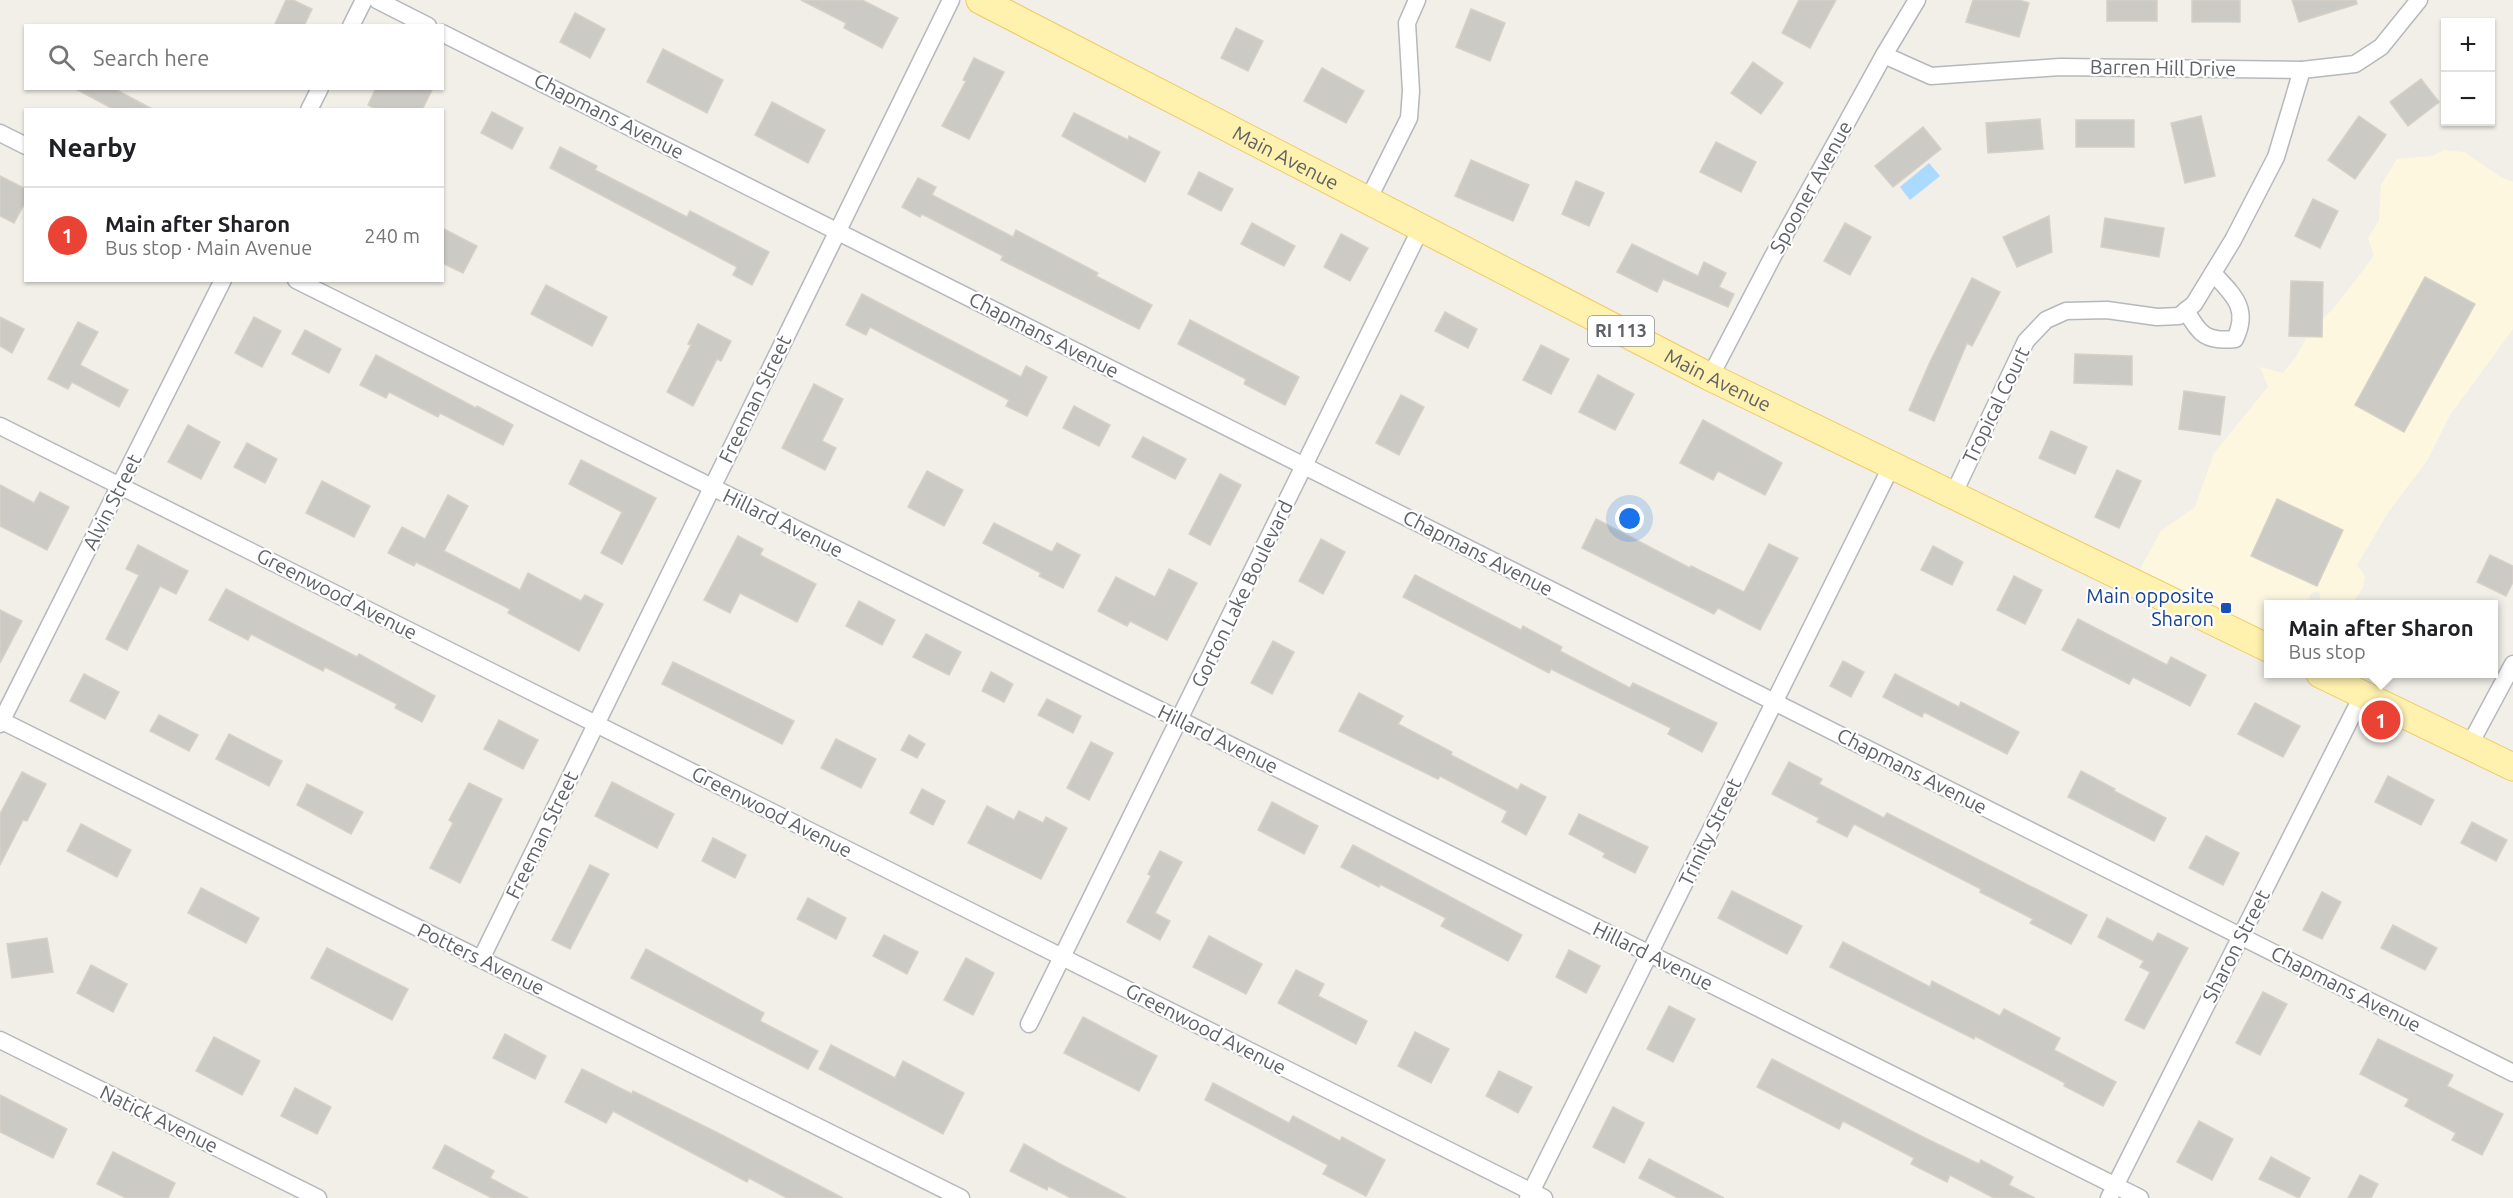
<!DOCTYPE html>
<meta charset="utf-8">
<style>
body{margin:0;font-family:Ubuntu,sans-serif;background:#f6f6f6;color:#202124}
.controls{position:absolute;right:18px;top:18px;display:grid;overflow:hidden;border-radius:0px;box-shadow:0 2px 4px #0004}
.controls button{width:54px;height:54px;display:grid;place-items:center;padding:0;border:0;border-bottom:2px solid #e0e0e0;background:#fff;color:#202124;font:30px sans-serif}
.you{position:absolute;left:1630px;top:519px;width:21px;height:21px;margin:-15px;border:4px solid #fff;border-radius:50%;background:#1a73e8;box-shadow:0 0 0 9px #1a73e833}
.badge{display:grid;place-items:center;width:39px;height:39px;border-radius:50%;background:#ea4335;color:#fff;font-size:20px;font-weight:700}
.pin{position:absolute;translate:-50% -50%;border:3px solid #fff;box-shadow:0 2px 6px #0006}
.popup{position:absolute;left:2264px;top:600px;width:234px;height:78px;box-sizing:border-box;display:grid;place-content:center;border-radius:0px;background:#fff;filter:drop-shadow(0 2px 4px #0005);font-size:20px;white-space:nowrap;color:#757577}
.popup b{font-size:22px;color:#202124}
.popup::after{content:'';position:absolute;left:50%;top:100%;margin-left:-12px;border:12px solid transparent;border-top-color:#fff}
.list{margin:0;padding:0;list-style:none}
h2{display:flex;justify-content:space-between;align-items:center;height:78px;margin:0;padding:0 24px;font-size:26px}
h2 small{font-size:20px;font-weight:400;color:#757577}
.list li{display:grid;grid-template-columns:39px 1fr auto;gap:18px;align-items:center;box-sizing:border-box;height:96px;padding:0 24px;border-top:2px solid #e0e0e0}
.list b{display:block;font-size:22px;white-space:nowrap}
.list p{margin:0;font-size:20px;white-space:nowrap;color:#757577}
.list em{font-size:20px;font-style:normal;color:#757577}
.icon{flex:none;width:33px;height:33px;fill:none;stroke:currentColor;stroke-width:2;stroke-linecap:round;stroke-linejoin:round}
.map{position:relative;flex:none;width:2513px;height:1198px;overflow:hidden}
.search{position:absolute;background:#fff;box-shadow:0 2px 4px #0004;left:24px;top:24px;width:420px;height:66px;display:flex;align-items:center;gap:15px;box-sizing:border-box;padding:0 21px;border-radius:0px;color:#757577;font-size:22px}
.panel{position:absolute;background:#fff;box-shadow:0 2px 4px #0004;left:24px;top:108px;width:420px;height:174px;border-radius:0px}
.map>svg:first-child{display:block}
</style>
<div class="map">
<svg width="2513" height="1198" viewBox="0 0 2513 1198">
<rect width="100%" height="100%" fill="#f1efe8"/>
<path fill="#fef7e0" d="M2444 150 2464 152 2501 177 2513 182V329L2450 415 2427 461 2389 511 2357 565 2365 576 2363 587 2352 604H2321L2319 591 2311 593 2308 604H2268V652L2133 582 2161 531 2195 507 2214 453 2268 387 2260 367 2283 373 2295 358 2311 330 2334 308 2374 256 2368 238 2379 221 2381 185 2397 159 2432 156Z"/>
<path fill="#aadaff" d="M1929 163 1940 176 1910 200 1900 187Z"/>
<g fill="#cccac5" stroke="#d6d1c6" stroke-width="1.5">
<path d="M286 0H293L312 9 304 26H274Z"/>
<path d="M801 0H862L898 18 882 48 844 28 846 23Z"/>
<path d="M1799 0H1836L1810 48 1782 33Z"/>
<path d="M1973 0H2019L2029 3 2019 37 1966 22Z"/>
<rect x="2107" y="0" width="50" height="21"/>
<rect x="2192" y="0" width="48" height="22"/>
<path d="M2292 0H2356L2357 4 2299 22Z"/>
<path d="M1471 9 1505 23 1490 61 1456 47Z"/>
<path d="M575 13 605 29 590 58 560 42Z"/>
<path d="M1236 28 1263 41 1248 71 1221 58Z"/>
<path d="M663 49 723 80 707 113 647 82Z"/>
<path d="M974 58 1004 72 969 139 942 126 966 81 963 80Z"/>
<path d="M1753 62 1783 83 1761 114 1731 93Z"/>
<path d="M1322 68 1364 91 1346 123 1304 101Z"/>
<path d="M2421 79 2439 102 2408 126 2390 102Z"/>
<path d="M74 88H113L154 110H115Z"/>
<path d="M376 88H433L422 110H377L368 105Z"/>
<path d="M772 102 825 130 808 163 755 135Z"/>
<path d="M492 112 523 128 512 149 481 133Z"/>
<path d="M1074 113 1128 140 1129 136 1160 152 1145 182 1062 136Z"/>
<path d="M2201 116 2215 176 2185 183 2171 123Z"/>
<path d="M2359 116 2386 135 2355 179 2328 160Z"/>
<path d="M2040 119 2043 149 1988 153 1986 123Z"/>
<rect x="2076" y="120" width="58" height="27"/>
<path d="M1923 127 1941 149 1893 187 1875 166Z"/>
<path d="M1716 142 1756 162 1741 192 1700 172Z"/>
<path d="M560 147 597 166 595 170 687 217 690 211 769 252 752 285 733 275 737 267 550 168Z"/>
<path d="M1471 160 1529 185 1513 221 1455 196Z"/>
<path d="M1199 172 1233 189 1221 211 1188 194Z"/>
<path d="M0 176 26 189V201L14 223 0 216Z"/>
<path d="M918 178 936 187 932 195 1013 237 1016 230 1098 273 1096 276 1152 305 1139 329 1001 260 1003 256 922 214 920 217 902 207Z"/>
<path d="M1576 181 1604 193 1589 226 1562 214Z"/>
<path d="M2313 199 2338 211 2320 248 2295 236Z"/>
<path d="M2049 216 2052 252 2017 267 2003 237Z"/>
<path d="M2105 218 2164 228 2159 257 2101 247Z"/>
<path d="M1252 223 1295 246 1284 266 1241 244Z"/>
<path d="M1845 223 1871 237 1850 275 1824 261Z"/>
<path d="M442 228 477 246 463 273 442 263Z"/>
<path d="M1341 234 1368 248 1350 281 1324 267Z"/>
<path d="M1632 244 1698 276 1704 262 1726 273 1719 287 1734 294 1728 307 1663 279 1657 292 1617 272Z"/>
<path d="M2425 277 2475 304 2404 432 2355 405Z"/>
<path d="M1972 278 2000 292 1972 346 1967 343 1934 421 1909 410 1930 362Z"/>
<path d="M2291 281 2323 282 2322 337 2289 336Z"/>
<path d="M546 285 607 317 592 346 531 314Z"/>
<path d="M862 294 1021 377 1026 366 1047 377 1027 416 1006 406 1009 400 870 327 866 335 846 325Z"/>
<path d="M1445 312 1477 329 1468 348 1435 331Z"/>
<path d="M0 317 24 329 12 353 0 346Z"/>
<path d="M254 317 281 331 262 367 235 353Z"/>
<path d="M1190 320 1299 377 1285 405 1244 384 1246 379 1178 344Z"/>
<path d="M78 322 98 332 80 365 128 390 119 407 72 382 68 389 48 379Z"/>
<path d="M698 324 731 341 721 361 717 359 693 406 667 392 691 345 688 344Z"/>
<path d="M305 330 341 349 329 373 292 354Z"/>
<path d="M1541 345 1569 359 1551 394 1523 380Z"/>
<path d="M2075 354 2132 356V385L2074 383Z"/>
<path d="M376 355 476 408 477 406 513 425 503 445 440 413 438 417 389 392 386 398 360 385Z"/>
<path d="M1598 375 1634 394 1615 430 1579 412Z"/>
<path d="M814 384 843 399 822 441 836 448 825 470 782 448Z"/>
<path d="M2184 391 2225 397 2220 435 2179 429Z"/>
<path d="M1401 395 1424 407 1399 455 1376 443Z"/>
<path d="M1074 406 1110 425 1099 446 1063 428Z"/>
<path d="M1703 420 1782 463 1765 495 1718 471 1713 480 1680 463Z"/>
<path d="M188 425 220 442 201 479 168 462Z"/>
<path d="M2051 431 2087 447 2075 474 2039 458Z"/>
<path d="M1143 437 1186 459 1175 479 1132 457Z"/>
<path d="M247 443 277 459 265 483 234 467Z"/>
<path d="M581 460 656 498 622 564 601 553 622 512 569 484Z"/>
<path d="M2117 470 2141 481 2119 528 2095 517Z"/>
<path d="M927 471 963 490 944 526 908 507Z"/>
<path d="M1220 474 1241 485 1210 545 1189 534Z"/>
<path d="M322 481 370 506 354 537 306 513Z"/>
<path d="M0 485 34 503 40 492 69 507 47 550 0 526Z"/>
<path d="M448 495 468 506 444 551 520 590 528 573 581 601 585 595 603 604 579 651 508 613 510 609 416 562 414 566 388 553 402 527 425 539Z"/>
<path d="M2277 499 2343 530 2317 586 2251 556Z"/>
<path d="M1596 519 1690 568 1691 566 1744 592 1769 544 1798 558 1760 630 1718 608 1714 614 1582 548Z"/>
<path d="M994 523 1052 552 1057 543 1080 555 1063 588 1039 576 1041 573 983 543Z"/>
<path d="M738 536 763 549 760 555 816 584 797 622 740 593 730 613 704 600Z"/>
<path d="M1321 539 1345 552 1323 594 1299 581Z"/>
<path d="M138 545 188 571 176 594 160 586 127 650 106 639 139 575 126 569Z"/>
<path d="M1933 546 1963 562 1952 585 1921 570Z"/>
<path d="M2490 555 2513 566V582L2506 596 2477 582Z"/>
<path d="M1169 569 1197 583 1167 640 1130 621 1127 626 1098 611 1116 577 1155 597Z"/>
<path d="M1415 575 1521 630 1523 626 1562 647 1560 651 1630 688 1633 683 1717 723 1702 752 1668 734 1671 728 1551 669 1549 673 1403 597Z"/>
<path d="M2014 576 2042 590 2025 624 1997 610Z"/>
<path d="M226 589 357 657 359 654 435 696 422 722 395 708 397 704 325 667 323 671 251 634 248 640 209 620Z"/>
<path d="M859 601 895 620 882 645 846 626Z"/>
<path d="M0 610 22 621 0 663Z"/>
<path d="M2078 619 2167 665 2171 657 2206 675 2190 706 2133 677 2129 684 2062 650Z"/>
<path d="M926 634 961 652 949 675 913 657Z"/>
<path d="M1273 641 1294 652 1272 694 1251 683Z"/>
<path d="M1843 661 1864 672 1851 697 1830 686Z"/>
<path d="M673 662 794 721 782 744 662 684Z"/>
<path d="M991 672 1013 684 1004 702 982 691Z"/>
<path d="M84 674 119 692 105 719 70 701Z"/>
<path d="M1895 674 1959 707 1961 702 2019 732 2007 754 1924 712 1922 717 1883 697Z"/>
<path d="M1359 693 1403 716 1398 724 1452 752 1451 755 1518 790 1521 784 1546 797 1526 835 1502 822 1507 811 1440 776 1438 779 1339 731Z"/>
<path d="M1047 699 1081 716 1073 733 1038 715Z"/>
<path d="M2255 703 2300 726 2283 757 2238 734Z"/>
<path d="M159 715 198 735 189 751 150 731Z"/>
<path d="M499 720 538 740 523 769 484 749Z"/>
<path d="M229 734 282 761 269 786 216 759Z"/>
<path d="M909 735 925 744 917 758 901 750Z"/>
<path d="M836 739 876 759 861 788 821 768Z"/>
<path d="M1091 742 1113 753 1089 800 1067 788Z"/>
<path d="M1789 762 1822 779 1819 784 1884 818 1887 813 2087 915 2071 944 2030 923 2033 919 1980 892 1981 889 1854 824 1847 837 1817 822 1819 818 1772 794Z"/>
<path d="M2081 771 2115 789 2114 791 2166 818 2154 841 2068 797Z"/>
<path d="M22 772 46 784 27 821 23 820 0 865V814Z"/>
<path d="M2388 776 2434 800 2421 825 2375 802Z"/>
<path d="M612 782 674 814 657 848 595 816Z"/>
<path d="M469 783 502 799 460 883 430 868 453 823 449 820Z"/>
<path d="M307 784 363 812 351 834 297 805Z"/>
<path d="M922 789 945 801 933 825 910 813Z"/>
<path d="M1272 802 1318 826 1304 854 1258 830Z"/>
<path d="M987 806 1014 820 1019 811 1043 823 1046 817 1067 828 1041 879 968 843Z"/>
<path d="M1579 814 1648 847 1635 873 1603 857 1605 853 1569 834Z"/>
<path d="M2472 822 2507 840 2496 861 2461 843Z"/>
<path d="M81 824 131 850 117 877 67 851Z"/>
<path d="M2206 836 2239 853 2223 885 2189 868Z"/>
<path d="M713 838 746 855 735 878 702 861Z"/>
<path d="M1353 845 1522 935 1508 961 1441 926 1446 918 1380 884 1379 887 1341 867Z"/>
<path d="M1160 851 1182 862 1155 913 1170 921 1160 940 1127 922 1151 876 1148 874Z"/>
<path d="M590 865 609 874 570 949 552 940Z"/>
<path d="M201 888 259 918 246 943 188 913Z"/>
<path d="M1732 891 1802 926 1787 954 1718 918Z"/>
<path d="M2322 892 2341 902 2322 939 2303 930Z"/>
<path d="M808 898 846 918 836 939 797 919Z"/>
<path d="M2107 918 2153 942 2158 933 2188 948 2144 1029 2125 1020 2150 972 2140 967 2144 961 2098 937Z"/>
<path d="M2393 925 2437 948 2425 970 2381 948Z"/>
<path d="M884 935 918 952 907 974 873 956Z"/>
<path d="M1209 936 1262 964 1246 994 1193 967Z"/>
<path d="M47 938 53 972 12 978 7 944Z"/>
<path d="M1843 942 1930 987 1932 981 2000 1016 2004 1009 2060 1038 2054 1050 2116 1082 2103 1106 2064 1086 2065 1083 1975 1036 1974 1039 1830 967Z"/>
<path d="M327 948 408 989 392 1020 311 978Z"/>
<path d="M646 949 764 1013 760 1021 818 1051 808 1069 631 978Z"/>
<path d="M1569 950 1600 966 1586 993 1556 977Z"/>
<path d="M966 958 994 973 973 1015 944 1000Z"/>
<path d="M91 965 127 984 113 1012 77 993Z"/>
<path d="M1296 970 1324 984 1318 996 1367 1021 1356 1044 1278 1003Z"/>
<path d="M2263 992 2287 1004 2260 1055 2236 1043Z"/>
<path d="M1669 1006 1695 1019 1673 1062 1647 1049Z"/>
<path d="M1083 1017 1157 1056 1139 1091 1064 1053Z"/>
<path d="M1415 1032 1449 1049 1431 1083 1398 1066Z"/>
<path d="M505 1034 546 1056 535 1079 493 1058Z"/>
<path d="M214 1037 260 1061 242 1095 196 1071Z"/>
<path d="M2378 1039 2453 1075 2447 1086 2503 1114 2482 1155 2452 1140 2456 1133 2405 1106 2409 1099 2360 1074Z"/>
<path d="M831 1045 895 1078 903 1061 964 1093 943 1134 819 1069Z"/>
<path d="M1772 1059 1925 1138 1979 1164 1981 1160 2013 1177 2009 1185 2035 1198H1994L1950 1175 1947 1182 1911 1164 1914 1158 1843 1121 1839 1129 1757 1087Z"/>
<path d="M582 1069 632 1094 633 1091 718 1133 843 1198H787L749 1178 747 1182 613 1111 606 1123 565 1102Z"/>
<path d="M1499 1071 1532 1087 1518 1113 1486 1096Z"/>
<path d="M1213 1083 1289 1123 1293 1116 1340 1141 1342 1137 1385 1160 1366 1196 1323 1174 1328 1165 1205 1100Z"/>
<path d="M295 1088 331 1107 317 1134 281 1116Z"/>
<path d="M0 1095 67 1129 53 1158 0 1132Z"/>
<path d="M1613 1107 1644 1123 1624 1163 1593 1147Z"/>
<path d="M2199 1121 2233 1139 2212 1180 2177 1162Z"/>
<path d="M1024 1144 1060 1164 1126 1198H1071L1048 1186 1047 1190 1010 1171Z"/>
<path d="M445 1145 494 1171 490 1178 528 1198H492L433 1168Z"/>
<path d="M113 1152 175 1183 168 1198H126L97 1184Z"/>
<path d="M2271 1157 2310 1178 2299 1198 2259 1179Z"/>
<path d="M1649 1159 1724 1198H1678L1639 1178Z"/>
<path d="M2360 1175 2378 1184 2371 1198H2348Z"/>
</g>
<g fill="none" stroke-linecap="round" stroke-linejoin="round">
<g stroke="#b5b8bc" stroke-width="19">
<g id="minor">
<path d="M377 0 428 26"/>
<path d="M351 26 364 0"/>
<path d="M442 33 2513 1073"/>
<path d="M1884 55 1931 76 2060 67 2302 70 2355 64 2381 47 2419 0"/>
<path d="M309 110 320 88"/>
<path d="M0 133 26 146"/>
<path d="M1368 200 1409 118 1411 91 1407 23 1417 0"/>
<path d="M296 280 2140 1198"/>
<path d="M2186 310C2199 335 2207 342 2235 339 2250 308 2233 295 2213 273"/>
<path d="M1710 377 1773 256 1884 55 1917 0"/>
<path d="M0 426 1544 1198"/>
<path d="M1953 495 2026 341 2046 320 2066 311 2107 310 2157 317 2179 316 2194 304 2233 240 2276 157 2302 70"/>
<path d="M0 720 961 1198"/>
<path d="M0 724 223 280"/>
<path d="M2469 746 2513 664"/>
<path d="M481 959 951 0"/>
<path d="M1029 1024 1421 228"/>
<path d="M0 1040 318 1198"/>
<path d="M1528 1198 1892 465"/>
<path d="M2109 1198 2363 694"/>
</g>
</g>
<g stroke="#f2c960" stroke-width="29">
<g id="primary">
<path id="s1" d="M980 0 1710 377 2268 648"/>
<path d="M2320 674 2513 767"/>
</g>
</g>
<use href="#minor" stroke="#fff" stroke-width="16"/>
<use href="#primary" stroke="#fff2af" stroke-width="27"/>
</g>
<rect fill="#1a4fb4" stroke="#fff" stroke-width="2" x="2220" y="602" width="12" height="12" rx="3"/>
<g text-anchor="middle" stroke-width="4.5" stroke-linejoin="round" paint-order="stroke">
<rect fill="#fff" stroke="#8f9295" stroke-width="1.5" x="1588" y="316" width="66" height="30" rx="4.5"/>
<g font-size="18" font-weight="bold" fill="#5f6368">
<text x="1621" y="337">RI 113</text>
</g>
<g font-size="20" fill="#5f6368" stroke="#fff">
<text transform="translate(2163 68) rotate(1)" y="7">Barren Hill Drive</text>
<text transform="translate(609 116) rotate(27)" y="7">Chapmans Avenue</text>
<text dy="7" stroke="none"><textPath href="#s1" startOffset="344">Main Avenue</textPath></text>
<text transform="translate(1811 187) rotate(-61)" y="7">Spooner Avenue</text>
<text transform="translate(1044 335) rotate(27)" y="7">Chapmans Avenue</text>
<text dy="7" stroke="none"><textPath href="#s1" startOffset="830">Main Avenue</textPath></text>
<text transform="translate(755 399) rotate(-64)" y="7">Freeman Street</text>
<text transform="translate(1996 405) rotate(-64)" y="7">Tropical Court</text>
<text transform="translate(112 502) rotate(-63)" y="7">Alvin Street</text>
<text transform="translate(783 523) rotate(26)" y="7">Hillard Avenue</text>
<text transform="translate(1478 553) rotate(27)" y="7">Chapmans Avenue</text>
<text transform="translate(337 594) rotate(27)" y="7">Greenwood Avenue</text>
<text transform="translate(1242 594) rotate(-64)" y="7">Gorton Lake Boulevard</text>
<text transform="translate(1218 739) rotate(26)" y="7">Hillard Avenue</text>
<text transform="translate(1912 771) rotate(27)" y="7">Chapmans Avenue</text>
<text transform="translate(772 812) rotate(27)" y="7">Greenwood Avenue</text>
<text transform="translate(1710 832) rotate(-64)" y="7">Trinity Street</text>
<text transform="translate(542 835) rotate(-64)" y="7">Freeman Street</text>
<text transform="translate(2236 946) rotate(-63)" y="7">Sharon Street</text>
<text transform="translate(1653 956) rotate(26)" y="7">Hillard Avenue</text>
<text transform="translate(481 959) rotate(26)" y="7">Potters Avenue</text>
<text transform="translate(2346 989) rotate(27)" y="7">Chapmans Avenue</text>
<text transform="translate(1206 1029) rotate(27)" y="7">Greenwood Avenue</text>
<text transform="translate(159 1119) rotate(26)" y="7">Natick Avenue</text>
</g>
<g font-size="20" fill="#164399" stroke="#fff" text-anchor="end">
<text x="2214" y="603">Main opposite<tspan x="2214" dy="23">Sharon</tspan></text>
</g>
</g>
</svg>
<div class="controls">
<button>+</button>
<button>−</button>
</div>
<div class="you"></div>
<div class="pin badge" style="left:2381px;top:720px">1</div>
<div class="popup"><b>Main after Sharon</b>Bus stop</div>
<div class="search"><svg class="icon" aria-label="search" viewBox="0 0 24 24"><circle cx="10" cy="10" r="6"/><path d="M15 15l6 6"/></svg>Search here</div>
<section class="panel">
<h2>Nearby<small></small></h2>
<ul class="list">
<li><span class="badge">1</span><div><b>Main after Sharon</b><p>Bus stop · Main Avenue</p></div><em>240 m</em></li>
</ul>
</section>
</div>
